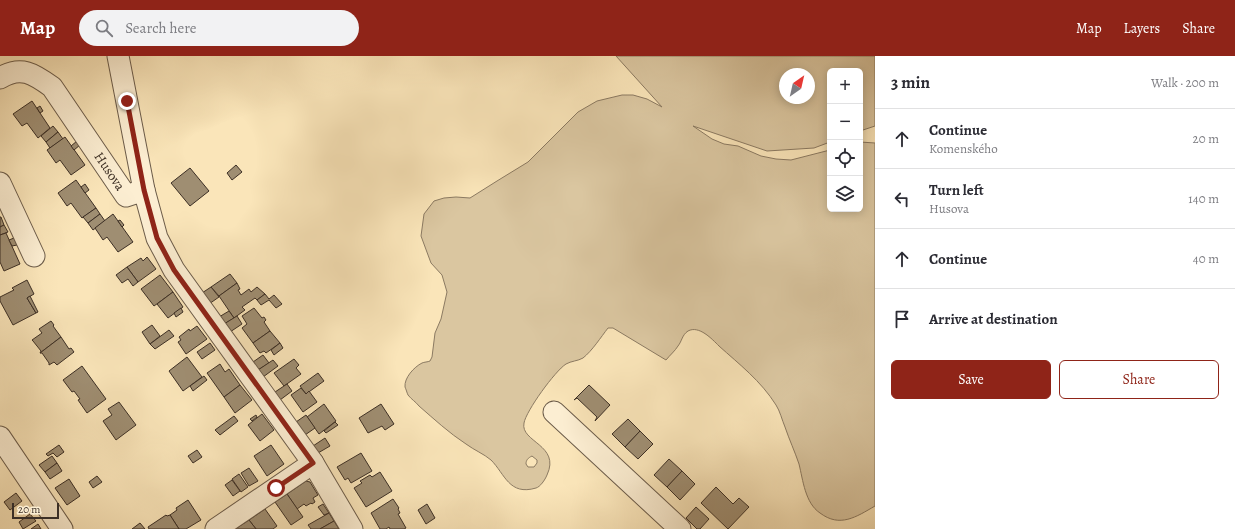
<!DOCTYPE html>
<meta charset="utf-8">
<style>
body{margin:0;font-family:Alegreya,serif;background:#f2f2f3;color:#2b2b33}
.controls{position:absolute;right:12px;top:12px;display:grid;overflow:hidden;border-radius:6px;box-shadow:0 2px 10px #0003}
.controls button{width:36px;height:36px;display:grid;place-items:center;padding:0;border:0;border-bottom:1px solid #e1e1e2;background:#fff;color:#2b2b33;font:20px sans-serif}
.compass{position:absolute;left:779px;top:12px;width:36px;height:36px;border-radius:50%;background:#fff;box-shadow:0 2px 10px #0003;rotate:34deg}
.scale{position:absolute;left:12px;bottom:10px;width:47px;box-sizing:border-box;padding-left:4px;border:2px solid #3c2f25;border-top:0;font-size:11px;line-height:14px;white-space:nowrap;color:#3c2f25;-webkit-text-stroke:3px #fceed2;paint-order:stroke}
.stop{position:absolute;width:12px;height:12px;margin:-9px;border:3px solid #8f2418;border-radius:50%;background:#fff}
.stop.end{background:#8f2418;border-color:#fff;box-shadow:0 1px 4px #0008}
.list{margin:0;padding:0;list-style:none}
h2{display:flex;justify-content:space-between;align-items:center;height:52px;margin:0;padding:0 16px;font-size:17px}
h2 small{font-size:13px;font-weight:400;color:#7c7c81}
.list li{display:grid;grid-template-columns:26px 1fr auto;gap:12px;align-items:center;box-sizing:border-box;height:60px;padding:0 16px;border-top:1px solid #e1e1e2}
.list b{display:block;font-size:15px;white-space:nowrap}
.list p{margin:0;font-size:13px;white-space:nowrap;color:#7c7c81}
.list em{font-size:13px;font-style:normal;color:#7c7c81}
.actions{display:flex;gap:8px;padding:12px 16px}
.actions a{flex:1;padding:9px 0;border:1px solid #8f2418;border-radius:6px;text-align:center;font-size:14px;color:#8f2418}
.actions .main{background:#8f2418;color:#fff}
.icon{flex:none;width:22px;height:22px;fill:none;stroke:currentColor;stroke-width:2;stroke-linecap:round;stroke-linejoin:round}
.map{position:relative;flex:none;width:875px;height:473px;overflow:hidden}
header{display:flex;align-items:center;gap:24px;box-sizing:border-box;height:56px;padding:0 20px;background:#8f2418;color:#fff}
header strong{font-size:19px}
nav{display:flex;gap:22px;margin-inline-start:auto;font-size:14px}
.search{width:280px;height:36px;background:#f2f2f3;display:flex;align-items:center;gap:10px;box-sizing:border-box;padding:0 14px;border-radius:22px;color:#7c7c81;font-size:15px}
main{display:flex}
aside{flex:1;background:#fff}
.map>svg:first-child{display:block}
</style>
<header>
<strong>Map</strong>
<div class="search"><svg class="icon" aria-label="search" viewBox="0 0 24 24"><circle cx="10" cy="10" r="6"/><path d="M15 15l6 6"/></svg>Search here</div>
<nav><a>Map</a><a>Layers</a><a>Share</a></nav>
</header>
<main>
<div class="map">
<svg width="875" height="473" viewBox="0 0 875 473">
<rect width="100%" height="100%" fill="#fae5b9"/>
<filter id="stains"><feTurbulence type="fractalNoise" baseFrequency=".005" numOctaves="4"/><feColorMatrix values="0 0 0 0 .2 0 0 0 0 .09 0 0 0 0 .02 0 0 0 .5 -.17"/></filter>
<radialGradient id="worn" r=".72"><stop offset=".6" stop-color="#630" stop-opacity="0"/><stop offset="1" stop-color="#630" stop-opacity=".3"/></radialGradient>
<path fill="#dac6a0" stroke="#8b7a62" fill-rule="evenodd" d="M616 0H875V70L860 75V15H830V86L814 92 767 95 693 70 712 83 724 88 738 90 761 100 776 103 791 104 830 94V153H860V86L875 87V450C856 461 840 472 820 457 805 447 803 424 799 408 795 396 789 383 785 371 782 364 780 355 776 349 761 325 739 308 719 290 712 283 699 269 688 275 682 279 682 285 678 290 675 295 670 299 666 304L613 272H608C601 281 592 295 583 302 578 305 571 305 566 308 555 315 526 355 524 367 520 386 561 389 547 419 545 424 540 431 536 432 509 440 505 418 491 404 484 398 474 394 466 388 449 377 434 363 419 350 416 346 411 343 408 339 407 337 406 333 405 331 404 322 414 311 422 307 424 306 428 306 430 305L432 301 435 277 441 263 447 236 442 219 431 207 421 180 424 158 434 145 444 142 456 141 470 142 497 125 528 106 578 56 597 45 622 39H633L647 43 662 51ZM785 18H809V42H785ZM532 400 537 404V407L534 411H528L526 408C526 404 528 402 532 400Z"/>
<g fill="#9f8e72" stroke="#3c2f25">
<path d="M32 45 50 72 38 82 27 67 22 70 13 58Z"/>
<path d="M40 50 43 55 40 57 37 52Z"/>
<path d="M53 70 58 76 46 86 41 80Z"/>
<path d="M58 76 63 83 50 92 46 86Z"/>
<path d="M65 81 85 109 71 119 60 104 56 107 47 94Z"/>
<path d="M77 85 80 89 74 94 71 90Z"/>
<path d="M236 109 242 116 232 124 227 117Z"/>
<path d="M190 112 209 135 190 150 171 127Z"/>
<path d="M76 124 96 152 82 162 71 147 67 150 58 137Z"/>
<path d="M85 128 89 134 85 137 81 131Z"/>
<path d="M96 152 100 158 88 167 83 161Z"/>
<path d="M100 158 105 165 93 174 88 167Z"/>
<path d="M113 158 133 186 118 196 107 181 103 184 95 172Z"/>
<path d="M0 161H1L4 169 0 171Z"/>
<path d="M120 164 124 169 122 171 118 165Z"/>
<path d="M4 169 8 176 0 179V171Z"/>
<path d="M6 177 20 208 4 215 0 206V179Z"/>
<path d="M14 182 17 189 12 190 9 184Z"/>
<path d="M147 201 156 213 138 226 127 211 141 202 143 205Z"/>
<path d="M127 211 138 226 133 230 128 223 122 227 116 219Z"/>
<path d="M230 218 237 227 219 240 211 231Z"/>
<path d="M160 219 173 236 154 250 141 233Z"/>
<path d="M27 224 34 238 27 242 36 257 13 269 0 245V241L14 234 12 232Z"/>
<path d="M237 227 240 233 238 234 241 239 249 233 251 236 257 231 265 238 257 244 255 242 242 251 245 254 234 262 219 240Z"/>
<path d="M211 231 219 241 209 248 202 237Z"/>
<path d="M173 236 183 251 168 262 157 248Z"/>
<path d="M265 238 269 243 274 239 282 248 276 252 269 244 261 249 257 244Z"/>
<path d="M30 240 38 256 36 257 27 242Z"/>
<path d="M181 252 183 256 176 261 174 257Z"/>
<path d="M254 252 262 262 264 261 266 264 264 266 270 275 253 287 242 272 247 268 242 260Z"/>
<path d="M229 255 234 262 224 268 219 261Z"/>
<path d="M237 260 242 268 230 276 224 268Z"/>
<path d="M51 265 54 269 53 270 61 281 40 297 41 295 33 285 32 284 42 277 39 273Z"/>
<path d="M152 269 160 280 150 288 142 276Z"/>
<path d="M197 270 207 283 186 298 178 286 181 284 179 281 189 273 190 275Z"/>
<path d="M169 274 174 280 155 293 150 288Z"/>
<path d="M270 275 280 287 266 297 264 295 260 297 253 287Z"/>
<path d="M61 281 69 293 71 292 74 296 57 309 54 306 49 309V307L42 297H40Z"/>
<path d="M210 287 215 294 202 303 197 296Z"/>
<path d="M280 287 283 292 274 299 271 294Z"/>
<path d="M263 299 269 307 258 314 253 306Z"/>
<path d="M187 301 202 321 183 335 169 315Z"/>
<path d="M294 303 299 309 296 312 301 318 284 330 274 317Z"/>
<path d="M273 304 278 310 263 321 258 314Z"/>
<path d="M220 308 225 316 229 313 240 329 224 341 207 317Z"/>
<path d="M82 310 106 343 87 357 78 344 80 343 74 335 72 336 63 324Z"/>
<path d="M318 317 324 325 306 338 300 330Z"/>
<path d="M204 320 207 324 193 335 190 330Z"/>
<path d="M287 328 292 335 280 344 275 336Z"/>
<path d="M240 329 252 344 235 357 224 341Z"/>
<path d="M589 329 610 349 595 365 597 361 577 342 574 344Z"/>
<path d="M301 332 306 338 309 335 317 346 303 356 291 339Z"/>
<path d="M119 346 136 369 116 384 103 365 112 359 108 353Z"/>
<path d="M324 348 336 365 319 378 307 361Z"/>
<path d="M381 348 394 368 385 374 382 370 368 377 359 362Z"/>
<path d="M262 358 274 374 260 385 248 369Z"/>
<path d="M256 359 257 361 252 365 250 363Z"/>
<path d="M306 359 315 372 305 379 296 366Z"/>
<path d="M234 360 238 365 220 379 215 374Z"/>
<path d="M628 363 640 375 625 391 612 378Z"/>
<path d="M335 366 338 369 326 377 324 375Z"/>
<path d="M640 375 653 388 638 403 625 391Z"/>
<path d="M325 382 330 390 318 397 313 390Z"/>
<path d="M59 389 64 396 57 401 53 397 48 400 46 398Z"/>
<path d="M271 389 284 408 267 420 254 400Z"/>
<path d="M197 394 202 401 193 407 188 400Z"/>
<path d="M361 397 372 415 351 427 348 422 345 424 337 411Z"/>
<path d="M52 400 57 407 45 416 39 409Z"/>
<path d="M669 403 682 415 667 431 654 419Z"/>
<path d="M57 407 62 415 50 423 45 416Z"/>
<path d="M249 412 258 425 249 430 241 417Z"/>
<path d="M682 415 695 428 680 444 667 431Z"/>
<path d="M380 416 392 435 366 451 354 432 362 427 360 425 370 419 372 421Z"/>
<path d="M239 418 248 431 241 436 232 423Z"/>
<path d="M97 420 102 426 93 432 89 426Z"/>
<path d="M69 423 80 440 67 449 55 432Z"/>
<path d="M232 424 240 435 233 440 225 429Z"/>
<path d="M306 425 310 426 318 439 313 442 315 446 312 448 311 447 306 450 304 448 297 453 287 438Z"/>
<path d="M716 431 733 448 739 442 749 451 728 473 701 447Z"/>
<path d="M16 437 22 445 10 454 4 446Z"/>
<path d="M287 438 303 461 291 469 275 446Z"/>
<path d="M393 443 399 452 398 453 400 457 398 458 406 472 404 473H390L389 471 386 473H380L371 457Z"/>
<path d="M188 444 201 464 186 473H179L170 459 177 454 176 452Z"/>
<path d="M323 448 329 457 324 459 318 451Z"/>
<path d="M427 448 435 462 426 468 418 454Z"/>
<path d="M696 451 709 463 700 473H697L686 462Z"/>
<path d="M265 453 277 470 273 473H256L249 464Z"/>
<path d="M329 457 334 465 320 473H311L308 469Z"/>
<path d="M30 458 36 465 23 473 19 466Z"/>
<path d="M166 459 167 460 170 459 179 473H149L148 471Z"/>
<path d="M249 464 256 473H235Z"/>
<path d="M334 465 339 473H320Z"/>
<path d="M140 467 145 473H132Z"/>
<path d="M38 468 41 473H31Z"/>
</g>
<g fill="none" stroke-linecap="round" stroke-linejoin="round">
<g stroke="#6c5c4a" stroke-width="23">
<g id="minor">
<path d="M118 0 144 134"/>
<path d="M0 22C21 9 34 18 52 31L126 140 144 134 157 182 174 214 313 407 352 473"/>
<path d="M0 127 34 200"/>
<path d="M554 356 680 473"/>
<path d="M0 381 62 473"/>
<path d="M216 473 313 407"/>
</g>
</g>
<use href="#minor" stroke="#fceed2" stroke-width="21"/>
</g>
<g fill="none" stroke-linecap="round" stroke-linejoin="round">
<path stroke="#8f2418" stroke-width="5" d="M127 45 144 134 157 182 174 214 313 407 276 432"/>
</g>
<g text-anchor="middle" stroke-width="3" stroke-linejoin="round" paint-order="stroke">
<g font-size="14" fill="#3c2f25" stroke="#fceed2">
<text transform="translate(110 115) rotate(56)" y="5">Husova</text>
</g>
</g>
<rect width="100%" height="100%" filter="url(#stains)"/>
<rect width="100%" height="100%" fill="url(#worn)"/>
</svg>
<div class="controls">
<button>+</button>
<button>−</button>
<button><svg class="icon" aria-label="locate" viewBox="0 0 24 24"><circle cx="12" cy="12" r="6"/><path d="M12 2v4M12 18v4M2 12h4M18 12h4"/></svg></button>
<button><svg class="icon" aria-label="layers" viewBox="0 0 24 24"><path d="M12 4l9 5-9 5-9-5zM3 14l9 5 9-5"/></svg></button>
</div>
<svg class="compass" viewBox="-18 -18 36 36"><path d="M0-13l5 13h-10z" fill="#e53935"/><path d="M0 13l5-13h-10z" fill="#7c7c81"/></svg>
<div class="scale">20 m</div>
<div class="stop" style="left:276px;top:432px"></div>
<div class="stop end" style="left:127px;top:45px"></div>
</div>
<aside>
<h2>3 min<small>Walk · 200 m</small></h2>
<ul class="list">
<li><svg class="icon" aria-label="ahead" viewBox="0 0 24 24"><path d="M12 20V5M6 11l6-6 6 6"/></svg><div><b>Continue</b><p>Komenského</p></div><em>20 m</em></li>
<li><svg class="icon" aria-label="left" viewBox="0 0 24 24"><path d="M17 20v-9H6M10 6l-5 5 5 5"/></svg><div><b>Turn left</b><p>Husova</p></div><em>140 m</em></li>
<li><svg class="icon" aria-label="ahead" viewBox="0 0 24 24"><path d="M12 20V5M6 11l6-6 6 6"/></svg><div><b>Continue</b></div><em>40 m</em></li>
<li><svg class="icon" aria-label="arrive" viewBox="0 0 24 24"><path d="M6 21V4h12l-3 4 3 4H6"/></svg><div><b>Arrive at destination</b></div></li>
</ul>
<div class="actions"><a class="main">Save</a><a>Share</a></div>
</aside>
</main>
